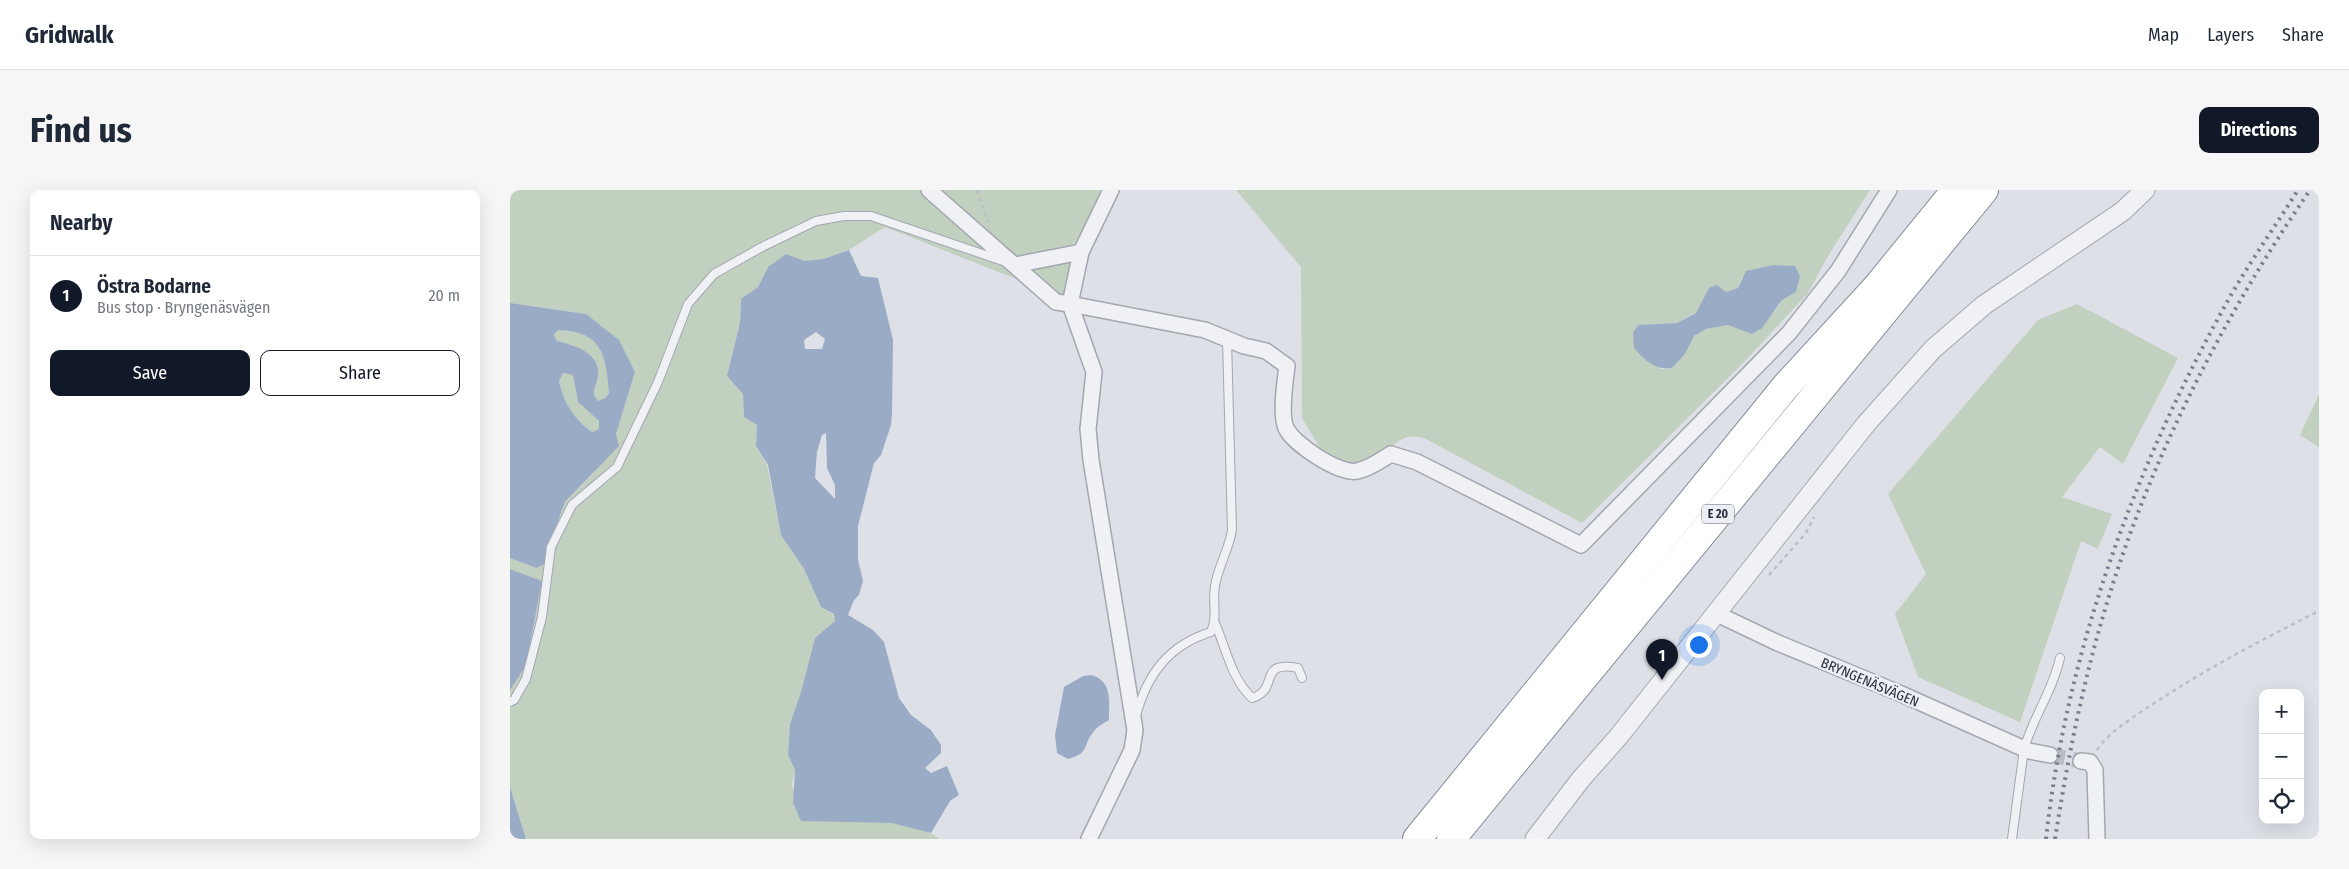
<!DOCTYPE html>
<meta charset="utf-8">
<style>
body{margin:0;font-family:"Fira Sans Condensed",sans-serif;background:#f6f6f7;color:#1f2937}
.controls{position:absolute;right:15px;bottom:15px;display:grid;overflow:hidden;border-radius:10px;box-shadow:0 5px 20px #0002}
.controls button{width:45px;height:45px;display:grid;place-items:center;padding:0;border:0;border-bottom:1px solid #e0e1e3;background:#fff;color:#1f2937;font:25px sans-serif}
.you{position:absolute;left:1188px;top:454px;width:18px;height:18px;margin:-12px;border:4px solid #fff;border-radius:50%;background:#1a73e8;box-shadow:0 0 0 8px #1a73e833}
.badge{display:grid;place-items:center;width:32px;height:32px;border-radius:50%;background:#111827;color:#fff;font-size:16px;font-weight:700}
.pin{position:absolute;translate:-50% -41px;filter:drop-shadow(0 1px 2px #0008)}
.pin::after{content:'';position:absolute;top:26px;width:18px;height:15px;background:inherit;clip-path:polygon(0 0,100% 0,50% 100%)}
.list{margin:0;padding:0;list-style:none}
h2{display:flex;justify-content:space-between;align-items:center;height:65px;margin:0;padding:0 20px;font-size:21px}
h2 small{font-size:16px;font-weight:400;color:#747a83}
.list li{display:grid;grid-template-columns:32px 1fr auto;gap:15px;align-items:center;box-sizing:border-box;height:80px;padding:0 20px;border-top:1px solid #e0e1e3}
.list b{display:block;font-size:19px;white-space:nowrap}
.list p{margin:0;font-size:16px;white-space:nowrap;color:#747a83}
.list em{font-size:16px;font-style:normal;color:#747a83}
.actions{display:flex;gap:10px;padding:15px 20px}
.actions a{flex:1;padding:11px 0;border:1px solid #111827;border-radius:10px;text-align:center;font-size:18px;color:#111827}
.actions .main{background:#111827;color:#fff}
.icon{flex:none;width:28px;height:28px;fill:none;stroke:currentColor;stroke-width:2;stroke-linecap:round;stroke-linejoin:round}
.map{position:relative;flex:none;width:1809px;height:649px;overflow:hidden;border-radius:10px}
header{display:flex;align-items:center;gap:30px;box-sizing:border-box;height:70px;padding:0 25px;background:#fff;border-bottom:1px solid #e0e1e3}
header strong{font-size:24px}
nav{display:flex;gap:28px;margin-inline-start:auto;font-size:18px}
.intro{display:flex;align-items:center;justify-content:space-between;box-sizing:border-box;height:120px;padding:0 30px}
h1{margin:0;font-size:35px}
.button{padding:12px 22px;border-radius:10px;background:#111827;color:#fff;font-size:18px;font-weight:700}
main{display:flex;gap:30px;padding:0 30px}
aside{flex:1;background:#fff;border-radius:10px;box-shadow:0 5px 20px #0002}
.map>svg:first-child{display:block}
</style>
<header>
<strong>Gridwalk</strong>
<nav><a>Map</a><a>Layers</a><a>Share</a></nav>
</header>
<div class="intro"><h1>Find us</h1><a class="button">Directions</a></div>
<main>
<aside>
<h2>Nearby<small></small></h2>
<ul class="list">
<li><span class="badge">1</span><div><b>Östra Bodarne</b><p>Bus stop · Bryngenäsvägen</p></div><em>20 m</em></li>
</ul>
<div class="actions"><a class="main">Save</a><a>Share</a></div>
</aside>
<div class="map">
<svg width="1809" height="649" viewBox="0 0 1809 649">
<rect width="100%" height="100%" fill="#dde0e6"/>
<g fill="#c2d0bf" fill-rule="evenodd">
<path d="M0 0H595L587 20 563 55 554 108 375 37 339 60 313 69 258 77 248 97 231 110 230 132 217 186 233 204 234 227 247 235 246 256 257 275 271 345 294 379 311 417 324 425 325 431 305 448 291 502 280 534 278 565 285 580 282 595 292 631C333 632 395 625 430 649H16L0 597V500L16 476 32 391 0 379V368L26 378 35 374 37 360 55 312 83 284 106 244 125 182 76 124 0 113Z"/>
<path d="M726 0H1360L1318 66 1298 103 1237 169 1072 333 916 249C901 244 891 246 880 259L873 260 854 271 838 275 826 271 810 258 792 228 791 77ZM1232 87 1286 102 1272 110 1264 122 1228 137 1218 135 1196 139 1184 146 1175 164 1162 178 1150 179 1128 136 1167 133 1187 122 1199 98 1216 102 1228 98Z"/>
<path d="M1567 114 1668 168 1613 274 1590 257 1552 307 1602 324 1588 359 1571 351 1510 532 1408 487 1385 424 1416 384 1378 304 1528 130Z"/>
<path d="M48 140C92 141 96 165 99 203L95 208 88 211 84 205 88 185 59 154 47 151 44 145Z"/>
<path d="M53 183 63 185 68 212 89 231V239L82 242C63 228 54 213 49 191Z"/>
<path d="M1809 204V257L1790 245Z"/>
</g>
<g fill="#9aacc5" fill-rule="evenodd">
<path d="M339 60 351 86 368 88 383 150 382 224 381 235 371 265 364 273 348 336V370L353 391 349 405 344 410 338 425 363 440 374 452 389 508 401 525 421 540 431 555V563L415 578 421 583 437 576 449 605 440 611 421 643 382 633 291 631 283 613 285 580 278 565 280 534 291 502 305 448 325 431 324 424 311 417 294 379 271 345 258 275 246 256 247 235 234 227 233 204 217 186 230 132 231 109 248 97 258 77 276 64 295 71 313 69ZM306 142 315 149 312 159H295L294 150ZM316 243 317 278 325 295V309L305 288 307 262 312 245Z"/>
<path d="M1263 75 1285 76 1290 86 1286 102 1272 110 1252 138 1242 144 1218 135 1196 139 1184 146 1175 164 1162 178C1144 180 1136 171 1124 158L1123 143 1128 135 1167 133 1186 123 1199 98 1207 95 1216 102 1228 98 1236 81Z"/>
<path d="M0 113 76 124 109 150 125 182 106 244 109 256 55 312 37 360 35 374 26 378 0 368ZM48 140C92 141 96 165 99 203L95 208 88 211 84 205C84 198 87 193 88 186 91 163 64 155 47 151L44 145ZM53 183 63 185 68 212 89 231V239L82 242C63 228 54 213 49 191Z"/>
<path d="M0 379 32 391 16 476 0 500Z"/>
<path d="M582 485C603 492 599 512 599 530 594 533 588 536 585 540 572 554 581 563 558 569L547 563 545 545 554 497 573 486Z"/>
<path d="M0 597 16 649H0Z"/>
</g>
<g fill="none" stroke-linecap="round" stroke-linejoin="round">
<path stroke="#b9bcc4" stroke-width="15" stroke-dasharray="15 8" stroke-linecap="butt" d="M1540 565 1571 571"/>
<g stroke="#a3a7b0" stroke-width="10">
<g id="service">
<path d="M705 433C716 458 721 488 742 508 771 499 746 470 788 478L792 488"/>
<path d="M0 512 4 510 16 489 32 427 41 357 62 315 107 277 148 192 178 114 204 84 252 57 306 31 334 26H361L493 71"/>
<path d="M626 526C637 484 659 455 701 442 708 426 702 411 705 396 708 376 719 360 722 340L717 149"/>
<path d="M1502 649 1514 559C1523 527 1542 503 1550 468"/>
</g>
</g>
<g stroke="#a3a7b0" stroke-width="18">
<g id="minor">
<path d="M419 0 546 112 560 114 571 62 601 0"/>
<path d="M505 75 571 62"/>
<path d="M1205 423 1268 453 1389 503 1519 561 1540 565"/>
<path d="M1571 571 1580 572 1585 580 1587 649"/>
<path d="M579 649 622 560 625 540 581 270 578 239 584 182 560 114 695 140 734 156 756 161 777 176C775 191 770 225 776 238 783 254 830 285 847 281 859 279 871 270 881 264L907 272 1071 355 1279 143 1328 81 1379 0"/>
</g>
</g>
<g stroke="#a3a7b0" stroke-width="21">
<path id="tertiary" d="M1025 649 1071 589 1109 546 1356 234 1423 159 1474 115 1613 21 1635 0"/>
</g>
<g stroke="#868d9c" stroke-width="30">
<g id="motorway">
<path d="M907 649 1276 196 1366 98 1446 0"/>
<path d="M941 649 1474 0"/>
</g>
</g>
<g stroke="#bcbec5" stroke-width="2.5" stroke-dasharray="4 4" stroke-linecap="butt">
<path d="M467 0 478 32"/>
<path d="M1259 385 1296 343 1304 327"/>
<path d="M1587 560C1599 542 1622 528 1640 516 1694 480 1751 450 1809 421"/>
</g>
<use href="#service" stroke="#f0f1f5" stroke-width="8"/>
<use href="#minor" stroke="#f0f1f5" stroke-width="15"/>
<use href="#tertiary" stroke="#f0f1f5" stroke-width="19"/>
<use href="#motorway" stroke="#fff" stroke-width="28"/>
<g stroke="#787f8f" stroke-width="4" stroke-dasharray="2.5 5" stroke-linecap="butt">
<path d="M1536 649C1557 458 1627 272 1721 105 1742 69 1766 35 1788 0"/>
<path d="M1545 649C1554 593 1564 537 1578 482 1620 309 1700 146 1800 0"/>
</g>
</g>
<g text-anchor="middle" stroke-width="4.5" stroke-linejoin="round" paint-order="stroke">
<rect fill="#edeff4" stroke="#636873" stroke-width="1" x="1192" y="314.5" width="32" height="19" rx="4"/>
<g font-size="12" font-weight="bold" fill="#282e3c">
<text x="1208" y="328">E 20</text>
</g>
<g font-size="14" fill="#282e3c" stroke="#edeff4">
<text transform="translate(1360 492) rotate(23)" y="5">BRYNGENÄSVÄGEN</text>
</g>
</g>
</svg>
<div class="controls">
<button>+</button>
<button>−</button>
<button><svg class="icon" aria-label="locate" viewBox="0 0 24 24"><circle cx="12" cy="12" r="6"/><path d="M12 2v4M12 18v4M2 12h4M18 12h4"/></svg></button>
</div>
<div class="you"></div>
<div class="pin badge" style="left:1152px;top:490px">1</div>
</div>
</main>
